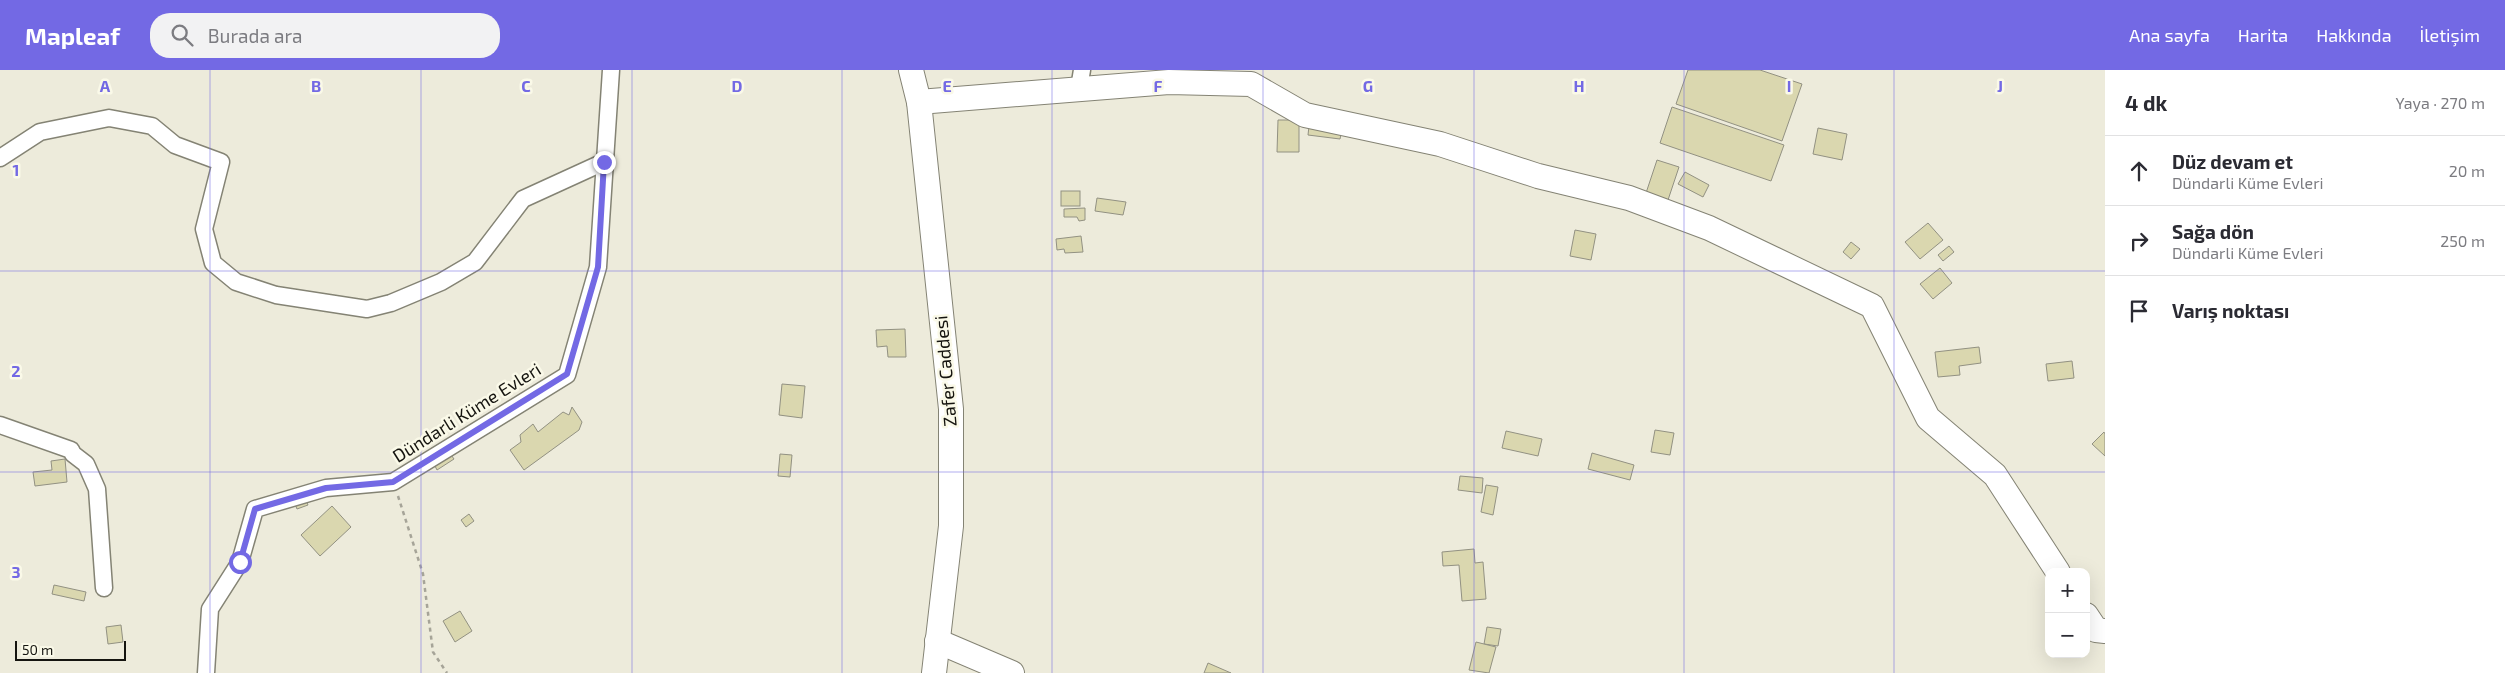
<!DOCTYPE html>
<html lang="tr">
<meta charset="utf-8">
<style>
body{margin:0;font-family:"Exo 2",sans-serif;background:#f2f2f3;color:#2b2b33}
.controls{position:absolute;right:15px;bottom:15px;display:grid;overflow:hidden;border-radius:10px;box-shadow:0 5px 20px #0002}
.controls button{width:45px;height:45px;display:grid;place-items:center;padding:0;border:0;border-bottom:1px solid #e1e1e2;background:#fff;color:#2b2b33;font:25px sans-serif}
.scale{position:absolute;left:15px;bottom:12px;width:111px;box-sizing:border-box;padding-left:5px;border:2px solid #15140f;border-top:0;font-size:14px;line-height:18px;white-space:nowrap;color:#15140f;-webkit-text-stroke:4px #faf9e8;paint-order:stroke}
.stop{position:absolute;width:15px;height:15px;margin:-11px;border:4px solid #7369e4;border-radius:50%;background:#fff}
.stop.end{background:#7369e4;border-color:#fff;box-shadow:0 1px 5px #0008}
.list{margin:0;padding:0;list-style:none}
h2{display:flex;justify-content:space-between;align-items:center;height:65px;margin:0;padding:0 20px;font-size:21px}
h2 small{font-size:16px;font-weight:400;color:#7c7c81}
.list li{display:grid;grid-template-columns:32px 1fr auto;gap:15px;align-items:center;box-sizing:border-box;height:70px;padding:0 20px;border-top:1px solid #e1e1e2}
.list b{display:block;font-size:19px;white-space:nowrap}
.list p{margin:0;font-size:16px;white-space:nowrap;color:#7c7c81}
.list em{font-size:16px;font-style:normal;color:#7c7c81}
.icon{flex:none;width:28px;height:28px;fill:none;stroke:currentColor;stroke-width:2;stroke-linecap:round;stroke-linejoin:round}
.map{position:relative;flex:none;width:2105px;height:603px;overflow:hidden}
header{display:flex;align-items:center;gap:30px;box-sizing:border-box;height:70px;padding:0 25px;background:#7369e4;color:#fff}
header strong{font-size:24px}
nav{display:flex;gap:28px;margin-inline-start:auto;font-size:18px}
.search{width:350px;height:45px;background:#f2f2f3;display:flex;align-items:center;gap:12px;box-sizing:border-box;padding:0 18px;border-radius:20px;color:#7c7c81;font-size:19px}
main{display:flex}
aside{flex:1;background:#fff}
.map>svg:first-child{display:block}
</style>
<header>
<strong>Mapleaf</strong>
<div class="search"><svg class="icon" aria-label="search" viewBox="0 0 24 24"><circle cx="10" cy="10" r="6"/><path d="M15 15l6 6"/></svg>Burada ara</div>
<nav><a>Ana sayfa</a><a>Harita</a><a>Hakkında</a><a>İletişim</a></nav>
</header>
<main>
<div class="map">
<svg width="2105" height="603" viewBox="0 0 2105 603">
<rect width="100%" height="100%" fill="#edebdb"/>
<g fill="#dad7af" stroke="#929182">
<path d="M1688 0H1760L1802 14 1782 71 1676 34Z"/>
<path d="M1672 37 1784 75 1771 111 1660 73Z"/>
<path d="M1278 50H1299V82H1277Z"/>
<path d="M1309 56 1342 60 1340 69 1308 65Z"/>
<path d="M1818 58 1847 64 1842 90 1813 84Z"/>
<path d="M1657 90 1679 97 1668 130 1646 123Z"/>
<path d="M1685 102 1709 115 1703 127 1678 114Z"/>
<rect x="1061" y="121" width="19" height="15"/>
<path d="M1097 128 1126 132 1123 145 1095 141Z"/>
<path d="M1085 138V150L1079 151 1077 147H1064V139Z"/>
<path d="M1928 153 1943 170 1920 189 1905 172Z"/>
<path d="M1575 160 1596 164 1591 190 1570 186Z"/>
<path d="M1081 166 1083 182 1065 183 1064 179 1057 180 1056 169Z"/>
<path d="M1851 172 1860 179 1851 189 1843 182Z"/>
<path d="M1949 176 1954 182 1943 191 1938 185Z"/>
<path d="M1940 198 1952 213 1933 229 1920 214Z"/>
<path d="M905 259 906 287H888L887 276 877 277 876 260Z"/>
<path d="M1979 277 1981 293 1959 296 1960 305 1938 307 1935 282Z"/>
<path d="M2072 291 2074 308 2048 311 2046 294Z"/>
<path d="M782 314 805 316 802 348 779 345Z"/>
<path d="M572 337 582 352 579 360 524 400 510 380 521 372 520 365 533 354 538 362 563 342 569 345Z"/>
<path d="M1655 360 1674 363 1670 385 1651 382Z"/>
<path d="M1506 361 1542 369 1538 386 1502 378Z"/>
<path d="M2104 362 2105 364V386L2092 374Z"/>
<path d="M449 382 454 389 437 400 433 392Z"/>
<path d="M1592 383 1634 395 1630 410 1588 399Z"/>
<path d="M780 384 792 385 790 407 778 406Z"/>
<path d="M65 389 67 412 35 416 33 402 52 400 51 391Z"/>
<path d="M1460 406 1483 408 1482 423 1458 420Z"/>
<path d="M1486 415 1498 417 1493 445 1481 442Z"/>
<path d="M305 428 308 435 297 439 294 432Z"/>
<path d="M332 436 351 457 320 486 301 465Z"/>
<path d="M469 444 474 451 466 457 461 450Z"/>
<path d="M1474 479 1475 493 1483 492 1486 529 1462 531 1459 495 1443 496 1442 482Z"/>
<path d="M54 515 86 522 84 531 52 524Z"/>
<path d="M460 541 472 561 455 572 443 551Z"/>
<path d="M121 555 123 572 108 574 106 557Z"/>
<path d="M1487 557 1501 559 1498 576 1484 574Z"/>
<path d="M1476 572 1496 577 1489 603 1469 600Z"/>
<path d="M1208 593 1231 603H1204Z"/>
</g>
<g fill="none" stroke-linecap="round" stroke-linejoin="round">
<g stroke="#848374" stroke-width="19">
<g id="street">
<path d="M1079 18 1082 0"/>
<path d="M0 88 40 62 109 48 152 56 175 75 221 92 204 159 213 193 236 212 276 225 367 239 391 233 441 212 475 192 523 129 604 92"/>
<path d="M0 355 71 380 73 384 86 394 97 419 104 518"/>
<path d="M206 603 210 539 240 492 255 439 326 418 393 412 567 305 598 197 611 0"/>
</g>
</g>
<g stroke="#848374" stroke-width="26">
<g id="secondary">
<path d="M911 0 919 32 951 339V456L934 603"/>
<path d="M919 32 1169 12 1251 14 1305 45 1440 74 1538 106 1629 128 1709 158 1872 236 1928 348 1995 405 2058 502"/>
<path d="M2086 545 2096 560 2105 561"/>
<path d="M937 571 1012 603"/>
</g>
</g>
<path stroke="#a6a498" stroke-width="2.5" stroke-dasharray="4 4" stroke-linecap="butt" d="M398 426 423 504 433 582 447 603"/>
<use href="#street" stroke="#fff" stroke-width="16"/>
<use href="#secondary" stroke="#fff" stroke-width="24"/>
</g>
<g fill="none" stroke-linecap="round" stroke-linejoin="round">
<path stroke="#7369e4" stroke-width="6" d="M240 492 255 439 326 418 393 412 567 304 598 197 604 92"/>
</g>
<path fill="none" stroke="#7369e4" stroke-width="1" stroke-opacity="0.55" d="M210 0V603M421 0V603M632 0V603M842 0V603M1052 0V603M1263 0V603M1474 0V603M1684 0V603M1894 0V603M0 201H2105M0 402H2105"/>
<g text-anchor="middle" stroke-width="5" stroke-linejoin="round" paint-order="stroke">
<g font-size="18" fill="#15140f" stroke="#faf9e8">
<text transform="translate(946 301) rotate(-95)" y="6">Zafer Caddesi</text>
<text transform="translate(467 343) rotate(-32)" y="6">Dündarli Küme Evleri</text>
</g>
</g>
<g font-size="16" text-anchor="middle" font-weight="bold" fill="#7369e4" stroke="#faf9e8" stroke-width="5" stroke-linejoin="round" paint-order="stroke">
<text x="105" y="22">A</text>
<text x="316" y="22">B</text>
<text x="526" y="22">C</text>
<text x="737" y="22">D</text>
<text x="947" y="22">E</text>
<text x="1158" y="22">F</text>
<text x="1368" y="22">G</text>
<text x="1579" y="22">H</text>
<text x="1789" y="22">I</text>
<text x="2000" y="22">J</text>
<text x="16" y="106">1</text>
<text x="16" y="307">2</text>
<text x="16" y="508">3</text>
</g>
</svg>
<div class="controls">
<button>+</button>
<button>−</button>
</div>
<div class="scale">50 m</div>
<div class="stop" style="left:240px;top:492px"></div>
<div class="stop end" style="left:604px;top:92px"></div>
</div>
<aside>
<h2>4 dk<small>Yaya · 270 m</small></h2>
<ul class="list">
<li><svg class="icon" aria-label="ahead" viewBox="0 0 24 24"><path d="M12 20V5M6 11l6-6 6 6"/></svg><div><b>Düz devam et</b><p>Dündarli Küme Evleri</p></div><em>20 m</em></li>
<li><svg class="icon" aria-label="right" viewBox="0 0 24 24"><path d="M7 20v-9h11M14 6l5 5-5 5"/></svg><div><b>Sağa dön</b><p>Dündarli Küme Evleri</p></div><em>250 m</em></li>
<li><svg class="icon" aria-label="arrive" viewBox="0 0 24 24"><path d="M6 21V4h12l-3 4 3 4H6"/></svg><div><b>Varış noktası</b></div></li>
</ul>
</aside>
</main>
